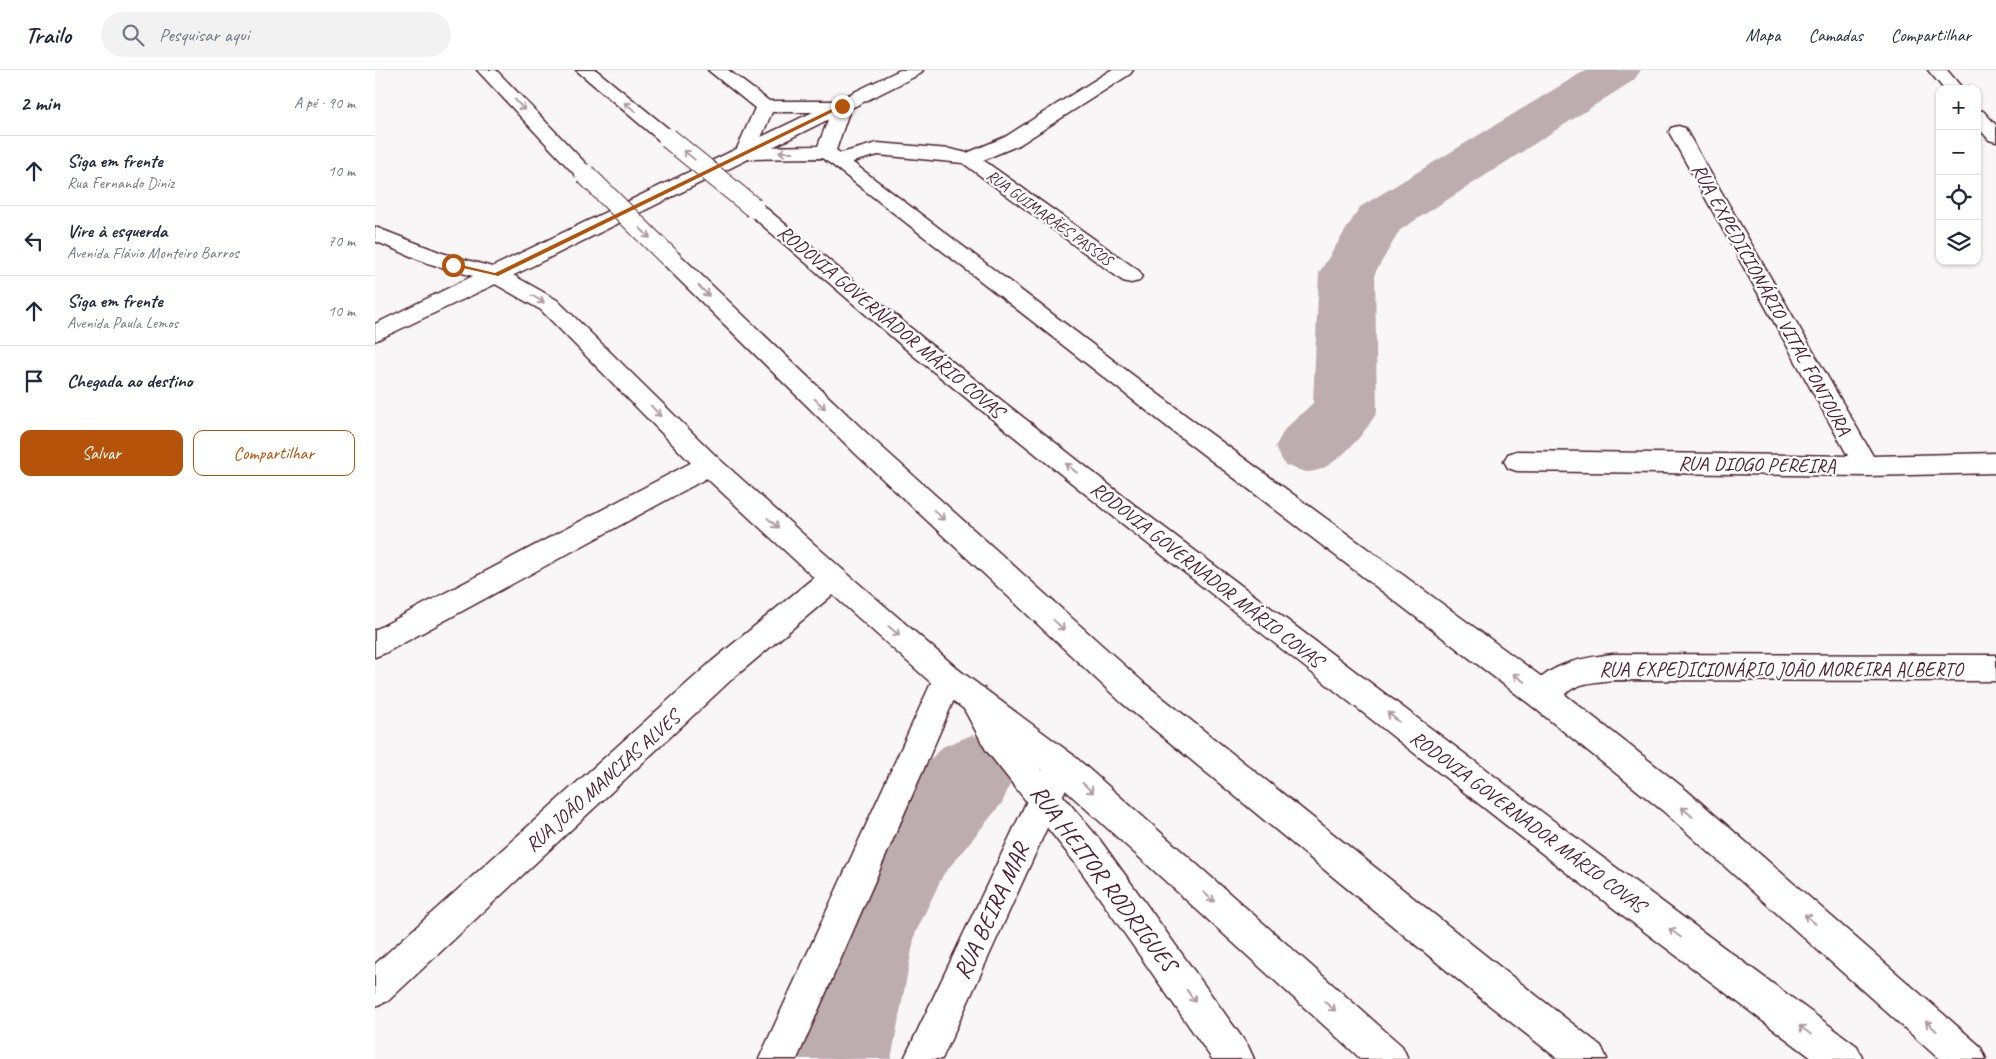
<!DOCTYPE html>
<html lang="pt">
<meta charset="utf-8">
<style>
body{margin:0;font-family:Caveat,sans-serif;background:#f2f2f3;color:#1f2937}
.controls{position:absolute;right:15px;top:15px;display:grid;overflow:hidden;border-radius:10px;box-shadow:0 1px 4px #0004}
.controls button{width:45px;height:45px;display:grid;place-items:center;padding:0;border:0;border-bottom:1px solid #e0e1e3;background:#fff;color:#1f2937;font:25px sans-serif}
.stop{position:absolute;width:15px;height:15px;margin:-11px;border:4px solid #b45309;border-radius:50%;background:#fff}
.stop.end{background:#b45309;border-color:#fff;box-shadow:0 1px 5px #0008}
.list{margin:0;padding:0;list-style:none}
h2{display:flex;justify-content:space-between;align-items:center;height:65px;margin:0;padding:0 20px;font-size:21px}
h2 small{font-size:16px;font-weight:400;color:#747a83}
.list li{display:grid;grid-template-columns:32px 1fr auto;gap:15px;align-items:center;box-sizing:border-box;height:70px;padding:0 20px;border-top:1px solid #e0e1e3}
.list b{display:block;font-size:19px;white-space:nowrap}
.list p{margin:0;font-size:16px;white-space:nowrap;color:#747a83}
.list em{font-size:16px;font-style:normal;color:#747a83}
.actions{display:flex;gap:10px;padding:15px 20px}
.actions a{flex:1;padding:11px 0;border:1px solid #b45309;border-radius:10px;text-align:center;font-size:18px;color:#b45309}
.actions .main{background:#b45309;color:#fff}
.icon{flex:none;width:28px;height:28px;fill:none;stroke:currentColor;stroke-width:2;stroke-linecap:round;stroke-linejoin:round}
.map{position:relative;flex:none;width:1621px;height:989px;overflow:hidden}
header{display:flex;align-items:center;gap:30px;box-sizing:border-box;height:70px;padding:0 25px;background:#fff;border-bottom:1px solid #e0e1e3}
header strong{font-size:24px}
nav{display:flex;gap:28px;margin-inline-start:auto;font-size:18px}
.search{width:350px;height:45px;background:#f2f2f3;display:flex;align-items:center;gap:12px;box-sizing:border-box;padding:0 18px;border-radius:28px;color:#747a83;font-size:19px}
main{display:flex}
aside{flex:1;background:#fff}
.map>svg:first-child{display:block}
</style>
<header>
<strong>Trailo</strong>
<div class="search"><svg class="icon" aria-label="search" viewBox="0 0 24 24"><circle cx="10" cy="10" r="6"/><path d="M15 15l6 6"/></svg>Pesquisar aqui</div>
<nav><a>Mapa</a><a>Camadas</a><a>Compartilhar</a></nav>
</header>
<main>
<aside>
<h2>2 min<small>A pé · 90 m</small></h2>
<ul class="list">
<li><svg class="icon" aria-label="ahead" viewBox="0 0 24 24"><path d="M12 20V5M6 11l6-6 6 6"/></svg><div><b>Siga em frente</b><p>Rua Fernando Diniz</p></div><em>10 m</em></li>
<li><svg class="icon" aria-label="left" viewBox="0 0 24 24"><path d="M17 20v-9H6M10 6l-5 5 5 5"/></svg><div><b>Vire à esquerda</b><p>Avenida Flávio Monteiro Barros</p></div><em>70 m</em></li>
<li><svg class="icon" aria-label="ahead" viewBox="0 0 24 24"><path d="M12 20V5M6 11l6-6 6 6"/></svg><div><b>Siga em frente</b><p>Avenida Paula Lemos</p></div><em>10 m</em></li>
<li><svg class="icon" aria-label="arrive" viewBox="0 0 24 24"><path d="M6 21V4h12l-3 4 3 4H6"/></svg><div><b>Chegada ao destino</b></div></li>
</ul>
<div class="actions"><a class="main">Salvar</a><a>Compartilhar</a></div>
</aside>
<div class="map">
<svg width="1621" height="989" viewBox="0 0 1621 989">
<rect width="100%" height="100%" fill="#f8f6f7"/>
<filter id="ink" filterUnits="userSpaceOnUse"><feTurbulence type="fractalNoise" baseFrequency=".02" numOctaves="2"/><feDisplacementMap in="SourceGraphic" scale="10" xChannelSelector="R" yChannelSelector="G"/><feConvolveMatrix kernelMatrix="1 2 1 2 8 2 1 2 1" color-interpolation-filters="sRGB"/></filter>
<g filter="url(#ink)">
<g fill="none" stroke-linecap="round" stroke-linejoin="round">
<g fill="#bdadb0" fill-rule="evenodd">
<path d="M1211 0H1266L1259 10 1025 160 1000 203 1002 342C991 362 958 403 932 402 925 401 916 397 910 395L900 377 910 359 938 333 944 203 985 137Z"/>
<path d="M597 665 627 677 639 705 627 733 568 805 540 864 516 989H416L449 857 462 824 506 743 567 677Z"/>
</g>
<g stroke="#4a1f2b" stroke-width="3">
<g id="street">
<path d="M736 0H758L755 4 644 75 608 90 764 201 767 206 764 211 756 213 748 211 588 93 503 85 463 96 456 94 453 90 456 86 502 73 575 79 592 83 630 67Z"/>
<path d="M1303 56 1310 58 1312 62 1498 386 1621 383V403L1491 406 1142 401 1133 398 1129 391 1133 384 1142 381 1473 386 1294 62 1296 58Z"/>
<path d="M334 385 343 388 347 395 343 402 10 583 0 587V560L325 388Z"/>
<path d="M458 496 468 500 472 508 468 516 356 610 13 931 0 936V894L336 592 448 500Z"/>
<path d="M1238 584 1621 585V611L1238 610C1224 612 1206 612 1194 621 1184 628 1180 635 1168 640L1157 636 1153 626C1167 594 1207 588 1238 584Z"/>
<path d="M573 596 584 600 588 609 422 989H384L562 600Z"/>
<path d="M687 681 698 685 703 696 681 738 567 989H529L659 716 676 685Z"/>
</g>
</g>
<g stroke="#4a1f2b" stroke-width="3">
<g id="secondary">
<path d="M525 0H548L545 4 129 210 0 271V254L98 206 52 193 0 171V157L67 183 117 197Z"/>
<path d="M1553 0H1572L1588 19H1569Z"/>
<path d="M1602 40 1608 41 1621 55V72L1614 70 1602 56Z"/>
<path d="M598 614 609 618 633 660 725 770 873 976 879 989H837L701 794 611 680 583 628 587 618Z"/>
</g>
</g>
<g stroke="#4a1f2b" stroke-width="3">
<g id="highway">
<path d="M102 0H121L217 100 220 104 217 108 210 110 203 108Z"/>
<path d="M201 0H221L300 64 302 68 300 72 293 74 286 72Z"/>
<path d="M333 0H353L394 31H467L473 32 476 36 461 80 817 350 1179 616 1310 719 1605 976 1611 989H1564L1288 741 1157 636 799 362 456 94 447 88 370 89 363 87 360 83 380 38ZM397 42H456L443 76 382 77Z"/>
<path d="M379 132 386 134 555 274 762 437 1216 779 1482 976 1488 989H1438L1192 803 744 451 539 286 372 142 369 138 372 134Z"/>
<path d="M294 180 302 182 501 372 769 613 1130 901 1226 976 1232 989H1183L1104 927 747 633 483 386 286 192 283 187 286 182Z"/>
<path d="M121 198 129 200 182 230 343 388 468 500 584 600 698 685 1027 976 1033 989H986L676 707 562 618 448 516 325 402 166 240 113 210 110 205 113 200Z"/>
</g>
</g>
<use href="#street" fill="#fff" fill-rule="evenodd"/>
<use href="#secondary" fill="#fff" fill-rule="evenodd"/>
<use href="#highway" fill="#fff" fill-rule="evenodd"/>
<g stroke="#4a1f2b" stroke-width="22" stroke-linecap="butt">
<g id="highway-bridge">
<path d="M293 68 379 138"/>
<path d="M210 104 294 187"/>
</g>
</g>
<use href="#highway-bridge" stroke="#fff" stroke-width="20"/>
</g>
<defs><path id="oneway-shaft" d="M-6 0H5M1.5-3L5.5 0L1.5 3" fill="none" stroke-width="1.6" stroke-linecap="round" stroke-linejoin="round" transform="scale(1.25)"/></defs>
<g stroke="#ae9aa0">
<use href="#oneway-shaft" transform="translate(145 35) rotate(47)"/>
<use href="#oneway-shaft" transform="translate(255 37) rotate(-141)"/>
<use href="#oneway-shaft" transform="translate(411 82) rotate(180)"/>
<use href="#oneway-shaft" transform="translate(314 85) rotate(-141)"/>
<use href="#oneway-shaft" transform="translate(270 163) rotate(45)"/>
<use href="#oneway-shaft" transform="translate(329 221) rotate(44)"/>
<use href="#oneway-shaft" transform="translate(163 229) rotate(30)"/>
<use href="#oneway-shaft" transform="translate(445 334) rotate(44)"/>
<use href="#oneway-shaft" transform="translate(281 341) rotate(46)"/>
<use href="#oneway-shaft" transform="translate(696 398) rotate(-141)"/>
<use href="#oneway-shaft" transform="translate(564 445) rotate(43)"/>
<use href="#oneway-shaft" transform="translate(398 453) rotate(42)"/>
<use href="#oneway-shaft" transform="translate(684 555) rotate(43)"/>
<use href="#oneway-shaft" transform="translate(519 561) rotate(41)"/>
<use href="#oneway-shaft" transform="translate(1144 608) rotate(-144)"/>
<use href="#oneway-shaft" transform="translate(1018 647) rotate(-142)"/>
<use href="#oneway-shaft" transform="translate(713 718) rotate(42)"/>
<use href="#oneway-shaft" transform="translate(1312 742) rotate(-139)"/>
<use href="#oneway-shaft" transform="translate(834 827) rotate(42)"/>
<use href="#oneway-shaft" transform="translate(1435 849) rotate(-139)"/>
<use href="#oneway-shaft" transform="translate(1300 863) rotate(-143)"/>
<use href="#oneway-shaft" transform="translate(816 926) rotate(55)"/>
<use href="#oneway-shaft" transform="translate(955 936) rotate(42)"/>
<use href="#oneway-shaft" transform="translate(1556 956) rotate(-138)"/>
<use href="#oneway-shaft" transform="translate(1430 960) rotate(-143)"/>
</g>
</g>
<path fill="#b45309" d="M465 35 470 36 123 206 75 195 78 193 120 203Z"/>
<g text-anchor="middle" stroke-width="4.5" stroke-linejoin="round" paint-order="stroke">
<g font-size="16" fill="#4a1f2b" stroke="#fff">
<text transform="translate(675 147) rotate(36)" y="6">RUA GUIMARÃES PASSOS</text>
</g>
<g font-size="20" fill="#4a1f2b" stroke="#fff">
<text transform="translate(1397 229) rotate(61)" y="7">RUA EXPEDICIONÁRIO VITAL FONTOURA</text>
<text transform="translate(516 251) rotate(40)" y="7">RODOVIA GOVERNADOR MÁRIO COVAS</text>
<text transform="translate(1382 394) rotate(1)" y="7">RUA DIOGO PEREIRA</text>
<text transform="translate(832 504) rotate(38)" y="7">RODOVIA GOVERNADOR MÁRIO COVAS</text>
<text x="1406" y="606">RUA EXPEDICIONÁRIO JOÃO MOREIRA ALBERTO</text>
<text transform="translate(227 711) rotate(-42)" y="7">RUA JOÃO MANCIAS ALVES</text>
<text transform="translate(1153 751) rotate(37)" y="7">RODOVIA GOVERNADOR MÁRIO COVAS</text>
</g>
<g font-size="24" fill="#4a1f2b" stroke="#fff">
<text transform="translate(729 808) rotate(53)" y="8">RUA HEITOR RODRIGUES</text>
<text transform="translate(616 841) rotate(-65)" y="8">RUA BEIRA MAR</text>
</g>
</g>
</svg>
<div class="controls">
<button>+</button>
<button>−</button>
<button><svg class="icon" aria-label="locate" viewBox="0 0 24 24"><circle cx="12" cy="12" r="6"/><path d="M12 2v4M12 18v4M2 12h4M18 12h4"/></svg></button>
<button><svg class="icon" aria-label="layers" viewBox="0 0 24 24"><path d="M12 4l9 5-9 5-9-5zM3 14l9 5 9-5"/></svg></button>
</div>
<div class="stop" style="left:78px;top:195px"></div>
<div class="stop end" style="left:467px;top:36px"></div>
</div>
</main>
